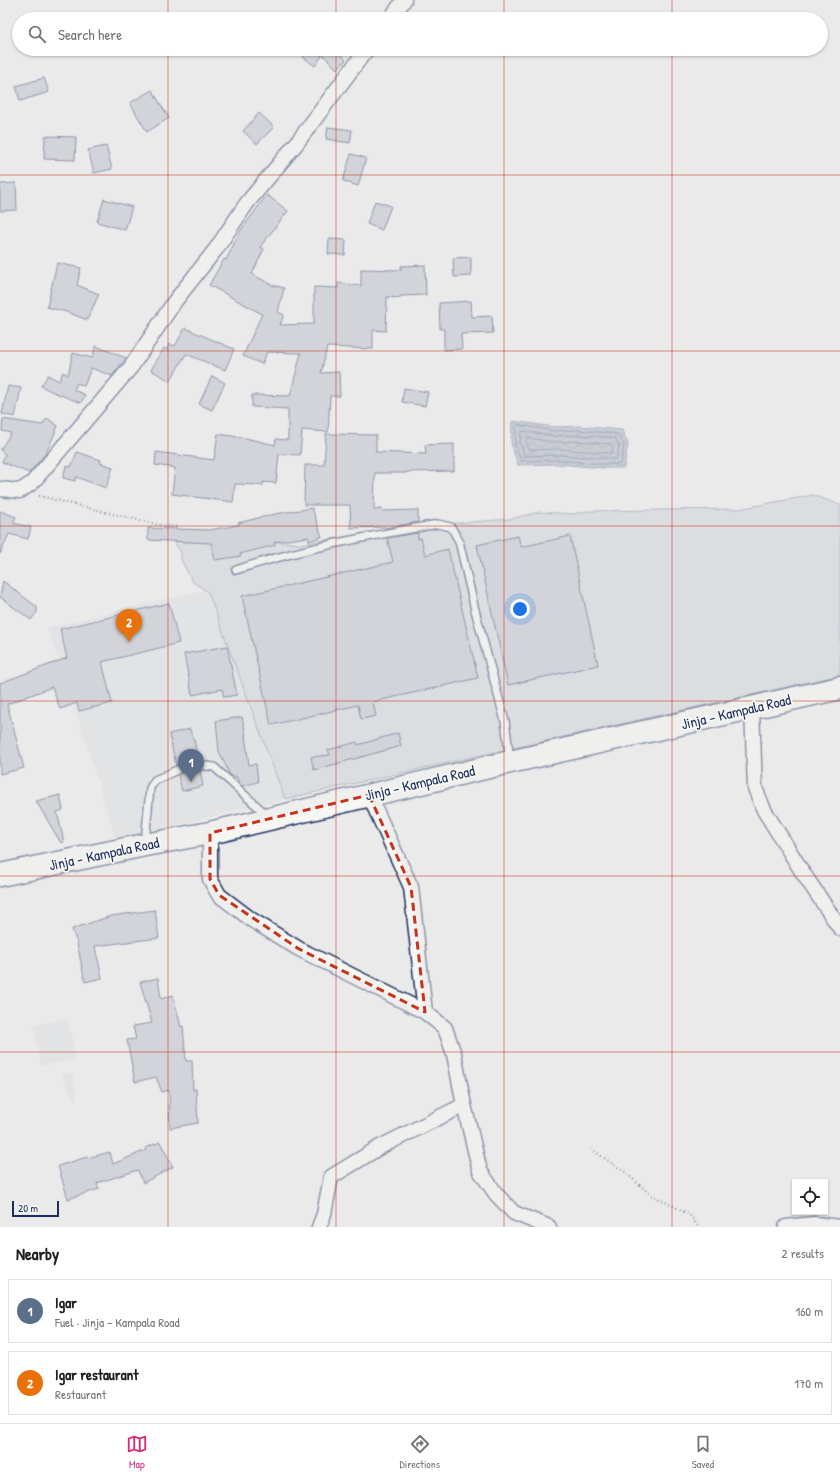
<!DOCTYPE html>
<meta charset="utf-8">
<style>
body{margin:0;font-family:"Patrick Hand",sans-serif;background:#f6f6f6;color:#202124}
.controls{position:absolute;right:12px;bottom:12px;display:grid;overflow:hidden;border-radius:0px;box-shadow:0 1px 3px #0004}
.controls button{width:36px;height:36px;display:grid;place-items:center;padding:0;border:0;border-bottom:1px solid #e0e0e0;background:#fff;color:#202124;font:20px sans-serif}
.scale{position:absolute;left:12px;bottom:10px;width:47px;box-sizing:border-box;padding-left:4px;border:2px solid #1b2f5e;border-top:0;font-size:11px;line-height:14px;white-space:nowrap;color:#1b2f5e;-webkit-text-stroke:3px #f6f6f2;paint-order:stroke}
.you{position:absolute;left:520px;top:609px;width:14px;height:14px;margin:-10px;border:3px solid #fff;border-radius:50%;background:#1a73e8;box-shadow:0 0 0 6px #1a73e833}
.badge{display:grid;place-items:center;width:26px;height:26px;border-radius:50%;background:#db2777;color:#fff;font-size:13px;font-weight:700}
.pin{position:absolute;translate:-50% -33px;filter:drop-shadow(0 1px 2px #0008)}
.pin::after{content:'';position:absolute;top:21px;width:14px;height:12px;background:inherit;clip-path:polygon(0 0,100% 0,50% 100%)}
.list{margin:0;padding:0;list-style:none}
h2{display:flex;justify-content:space-between;align-items:center;height:52px;margin:0;padding:0 16px;font-size:17px}
h2 small{font-size:13px;font-weight:400;color:#757577}
.list li{display:grid;grid-template-columns:26px 1fr auto;gap:12px;align-items:center;box-sizing:border-box;height:64px;margin:0 8px 8px;padding:0 8px;border:1px solid #e0e0e0;border-radius:0px}
.list b{display:block;font-size:15px;white-space:nowrap}
.list p{margin:0;font-size:13px;white-space:nowrap;color:#757577}
.list em{font-size:13px;font-style:normal;color:#757577}
.icon{flex:none;width:22px;height:22px;fill:none;stroke:currentColor;stroke-width:2;stroke-linecap:round;stroke-linejoin:round}
.map{position:relative;flex:none;width:840px;height:1227px;overflow:hidden}
.search{position:absolute;background:#fff;box-shadow:0 1px 3px #0004;left:12px;right:12px;top:12px;height:44px;display:flex;align-items:center;gap:10px;box-sizing:border-box;padding:0 14px;border-radius:22px;color:#757577;font-size:15px}
.sheet{height:196px;background:#fff}
nav{display:flex;justify-content:space-around;align-items:center;box-sizing:border-box;height:56px;border-top:1px solid #e0e0e0;background:#fff;font-size:11px;color:#757577}
nav a{display:grid;justify-items:center;gap:2px}
nav .on{color:#db2777}
.map>svg:first-child{display:block}
</style>
<div class="map">
<svg width="840" height="1227" viewBox="0 0 840 1227">
<defs>
<pattern id="water-waves" width="16" height="10" patternUnits="userSpaceOnUse"><rect width="16" height="10" fill="#a2aaba"/><path d="M0 5q4-4 8 0t8 0" fill="none" stroke="#838b9a"/></pattern>
</defs>
<rect width="100%" height="100%" fill="#e9eae9"/>
<filter id="ink" filterUnits="userSpaceOnUse"><feTurbulence type="fractalNoise" baseFrequency=".025" numOctaves="2"/><feDisplacementMap in="SourceGraphic" scale="8" xChannelSelector="R" yChannelSelector="G"/><feConvolveMatrix kernelMatrix="1 2 1 2 8 2 1 2 1" color-interpolation-filters="sRGB"/></filter>
<g filter="url(#ink)">
<g fill="#dadcde">
<path d="M208 589 285 799 116 840 74 704 47 628Z"/>
<path d="M68 1019 76 1059 41 1066 33 1025Z"/>
<path d="M62 1073H72L77 1097 74 1101Z"/>
</g>
<path fill="#caced5" stroke="#727e9a" d="M813 495 840 505V675L285 799 208 592 193 582 181 560V552L165 530 300 544 368 533H384L433 525 510 519 539 512 574 514 587 511 739 509Z"/>
<path fill="url(#water-waves)" stroke="#6c7995" d="M512 421 555 427 579 426 622 430 628 444 624 468H602L558 464 518 465 511 444Z"/>
<g fill="none" stroke-linecap="round" stroke-linejoin="round">
<g stroke="#516083" stroke-width="1">
<path d="M518 425 555 431 579 430 618 434 624 445 621 463 619 464H602L559 460 521 461 515 444 516 427Z"/>
<path d="M523 431 555 436 579 435 615 438 619 445 617 458 615 459 559 455 525 456 520 443 521 433Z"/>
<path d="M528 438 554 442 578 441 610 444 613 447 612 452 610 453 559 449 530 450 526 442Z"/>
</g>
</g>
<g fill="#b6bbc6" stroke="#1b2f5e">
<path d="M310 49H313L322 56 315 66 303 57Z"/>
<path d="M317 49H336L346 60 337 69Z"/>
<path d="M44 78 49 92 20 101 16 86Z"/>
<path d="M152 90 169 118 147 132 130 103Z"/>
<path d="M259 113 274 127 257 144 243 131Z"/>
<path d="M328 127 352 130 350 143 326 139Z"/>
<path d="M45 136 76 137 75 160 44 159Z"/>
<path d="M106 146 112 169 94 173 88 150Z"/>
<path d="M351 154 366 158 358 186 343 181Z"/>
<path d="M16 183 17 210 0 211V184Z"/>
<path d="M267 195 288 211 260 247 264 249 252 274 272 285 284 288 278 312 284 315 280 325 314 324V287L338 288V283L361 286V269L401 270V266L425 265 426 295 400 296V298L387 297 386 331 373 330V349L327 347 321 373 339 372 340 396H330L328 432 302 430 300 455 279 454 276 483 263 482V485L235 484 233 502 172 494 175 468 155 465 156 452 214 460 218 434 245 438 275 445 276 439 288 440V409L252 407V395L290 396 301 353 267 352 262 364 243 356 262 314 209 285 224 259 226 260 241 230Z"/>
<path d="M104 199 132 207 125 230 97 222Z"/>
<path d="M375 201 391 206 382 230 367 224Z"/>
<path d="M329 239 346 240 345 255 328 254Z"/>
<path d="M471 257V276L454 277 453 258Z"/>
<path d="M57 263 81 268 77 285 99 294 87 320 67 312 47 307Z"/>
<path d="M471 301 472 317 492 316 493 333 461 334 462 349 444 350V329H440L439 303Z"/>
<path d="M185 328 234 349 225 370 186 354 170 381 151 370 164 348 167 350 169 344 175 346Z"/>
<path d="M96 346 126 358 112 376 91 368 84 386 77 383 74 390 85 395 81 403 53 392 41 386 48 375 59 381 63 372 68 375 73 353 92 358Z"/>
<path d="M212 376 225 383 212 410 199 404Z"/>
<path d="M8 386 21 388 15 417 2 414Z"/>
<path d="M404 388 428 392 425 406 402 402Z"/>
<path d="M47 418 58 426 46 453 29 473 2 462 5 454 0 450 11 433 2 431 3 419 42 425Z"/>
<path d="M326 434 376 435V452L426 454 425 445 454 444V471L406 472V473H375L374 510 382 509V511L418 510V522L385 528V527L351 528 350 505H304L305 465H324Z"/>
<path d="M77 452 101 460 100 463 113 467 106 488 76 477 75 481 63 478 66 466 71 467Z"/>
<path d="M312 508 322 537 309 541 308 537 274 542 275 545 240 554 241 556 215 560 211 543 148 540V528L209 530 239 525 238 523 275 514Z"/>
<path d="M0 511 16 517 13 523 31 527 28 539 9 534 0 554Z"/>
<path d="M418 533V539L421 538 425 555 448 549 478 678 373 702 376 716 361 719 358 705 271 725 242 596 393 562 387 538Z"/>
<path d="M518 536 521 547 570 536 598 665 508 685 477 545Z"/>
<path d="M3 581 37 607V612L31 620 0 597Z"/>
<path d="M169 603 179 643 102 662 112 703 79 711 77 703 60 709 52 687 7 704 24 768 0 774V683L67 658 60 629Z"/>
<path d="M227 646 237 695 224 697 222 689 192 695 184 654Z"/>
<path d="M242 717 246 735H245L249 765 256 764 258 782 242 786 239 783 236 776 232 777 230 775 219 751 216 721Z"/>
<path d="M190 729 192 737 194 739 198 760 195 762 194 767 196 769 200 770 203 786 182 791 178 775 181 773 182 768 180 766 176 765 169 734Z"/>
<path d="M398 733 401 746 314 770 311 757 330 755 328 750 357 742 358 745Z"/>
<path d="M60 795 63 810 57 812 64 842 61 843 36 801Z"/>
<path d="M155 910 159 938 95 946 102 978 85 982 77 943 72 929 111 916Z"/>
<path d="M158 978 161 999 173 995 181 1027 183 1026 186 1061H192L193 1090 196 1089 198 1123 170 1128 169 1090 162 1092 156 1077 135 1082 127 1040 136 1039 133 1026 152 1023 140 982Z"/>
<path d="M160 1142 173 1167 143 1183 138 1170 97 1183 99 1189 68 1199 58 1166 87 1157V1158L110 1152 113 1164 146 1150 145 1148Z"/>
</g>
<g fill="none" stroke-linecap="round" stroke-linejoin="round">
<g stroke="#1b2f5e" stroke-width="10">
<g id="service">
<path d="M236 570C302 548 370 536 438 524L451 527 459 541 475 610 505 721 510 760"/>
<path d="M199 765 214 767 268 816"/>
<path d="M145 842 150 788 155 780 177 770"/>
</g>
</g>
<g stroke="#1b2f5e" stroke-width="17">
<g id="minor">
<path d="M390 19 404 0"/>
<path d="M0 489 20 491 32 483 131 367 175 301 216 249 247 203 296 144 367 49"/>
<path d="M752 709 755 788 764 810 803 873 840 928"/>
<path d="M369 795 411 887 425 1012"/>
<path d="M210 833V879L219 895 252 920 299 949 425 1012 445 1028 454 1054 464 1105 480 1171 496 1194 514 1213 549 1227"/>
<path d="M319 1227 324 1214 331 1177 380 1147 464 1105"/>
<path d="M786 1227 814 1224 840 1227"/>
</g>
</g>
<g stroke="#1b2f5e" stroke-width="25">
<path id="trunk" d="M0 875 145 845 210 833 510 762 840 688"/>
</g>
<g stroke="#1b2f5e" stroke-width="2.5" stroke-dasharray="1 3" stroke-linecap="butt">
<path d="M39 496 159 525 177 527"/>
<path d="M591 1149 625 1172 651 1195 689 1214 699 1227"/>
</g>
<use href="#service" stroke="#f6f6f2" stroke-width="7"/>
<use href="#minor" stroke="#f6f6f2" stroke-width="14"/>
<use href="#trunk" stroke="#f6f6f2" stroke-width="22"/>
</g>
</g>
<path d="M0 0H840V1227H0ZM369 795 411 887 425 1012 299 949 219 895 210 879V833Z" fill="#e9eae9" fill-opacity=".55" fill-rule="evenodd"/>
<path fill="none" stroke="#c8321e" stroke-width="3" stroke-dasharray="8 5" stroke-linejoin="round" d="M369 795 411 887 425 1012 299 949 219 895 210 879V833Z"/>
<path fill="none" stroke="#c8321e" stroke-width="1" stroke-opacity="0.55" d="M168 0V19M336 0V19M504 0V19M672 0V19M168 49V1227M336 49V1227M504 49V1227M672 49V1227M0 175H840M0 351H840M0 526H840M0 701H840M0 876H840M0 1052H840"/>
<g text-anchor="middle" stroke-width="3.5" stroke-linejoin="round" paint-order="stroke">
<g font-size="15" fill="#1b2f5e" stroke="#f6f6f2">
<text transform="translate(736 712) rotate(-13)" y="5">Jinja - Kampala Road</text>
<text transform="translate(420 783) rotate(-13)" y="5">Jinja - Kampala Road</text>
<text transform="translate(104 854) rotate(-12)" y="5">Jinja - Kampala Road</text>
</g>
</g>
</svg>
<div class="controls">
<button><svg class="icon" aria-label="locate" viewBox="0 0 24 24"><circle cx="12" cy="12" r="6"/><path d="M12 2v4M12 18v4M2 12h4M18 12h4"/></svg></button>
</div>
<div class="scale">20 m</div>
<div class="you"></div>
<div class="pin badge" style="left:191px;top:782px;background:#5c6f8a">1</div>
<div class="pin badge" style="left:129px;top:642px;background:#e8710a">2</div>
<div class="search"><svg class="icon" aria-label="search" viewBox="0 0 24 24"><circle cx="10" cy="10" r="6"/><path d="M15 15l6 6"/></svg>Search here</div>
</div>
<section class="sheet">
<h2>Nearby<small>2 results</small></h2>
<ul class="list">
<li><span class="badge" style="background:#5c6f8a">1</span><div><b>Igar</b><p>Fuel · Jinja - Kampala Road</p></div><em>160 m</em></li>
<li><span class="badge" style="background:#e8710a">2</span><div><b>Igar restaurant</b><p>Restaurant</p></div><em>170 m</em></li>
</ul>
</section>
<nav>
<a class="on"><svg class="icon" aria-label="map" viewBox="0 0 24 24"><path d="M3 6l6-2 6 2 6-2v14l-6 2-6-2-6 2zM9 4v14M15 6v14"/></svg>Map</a>
<a><svg class="icon" aria-label="directions" viewBox="0 0 24 24"><path d="M12 3l9 9-9 9-9-9zM9 14v-3h6M13 9l2 2-2 2"/></svg>Directions</a>
<a><svg class="icon" aria-label="saved" viewBox="0 0 24 24"><path d="M7 4h10v16l-5-4-5 4z"/></svg>Saved</a>
</nav>
